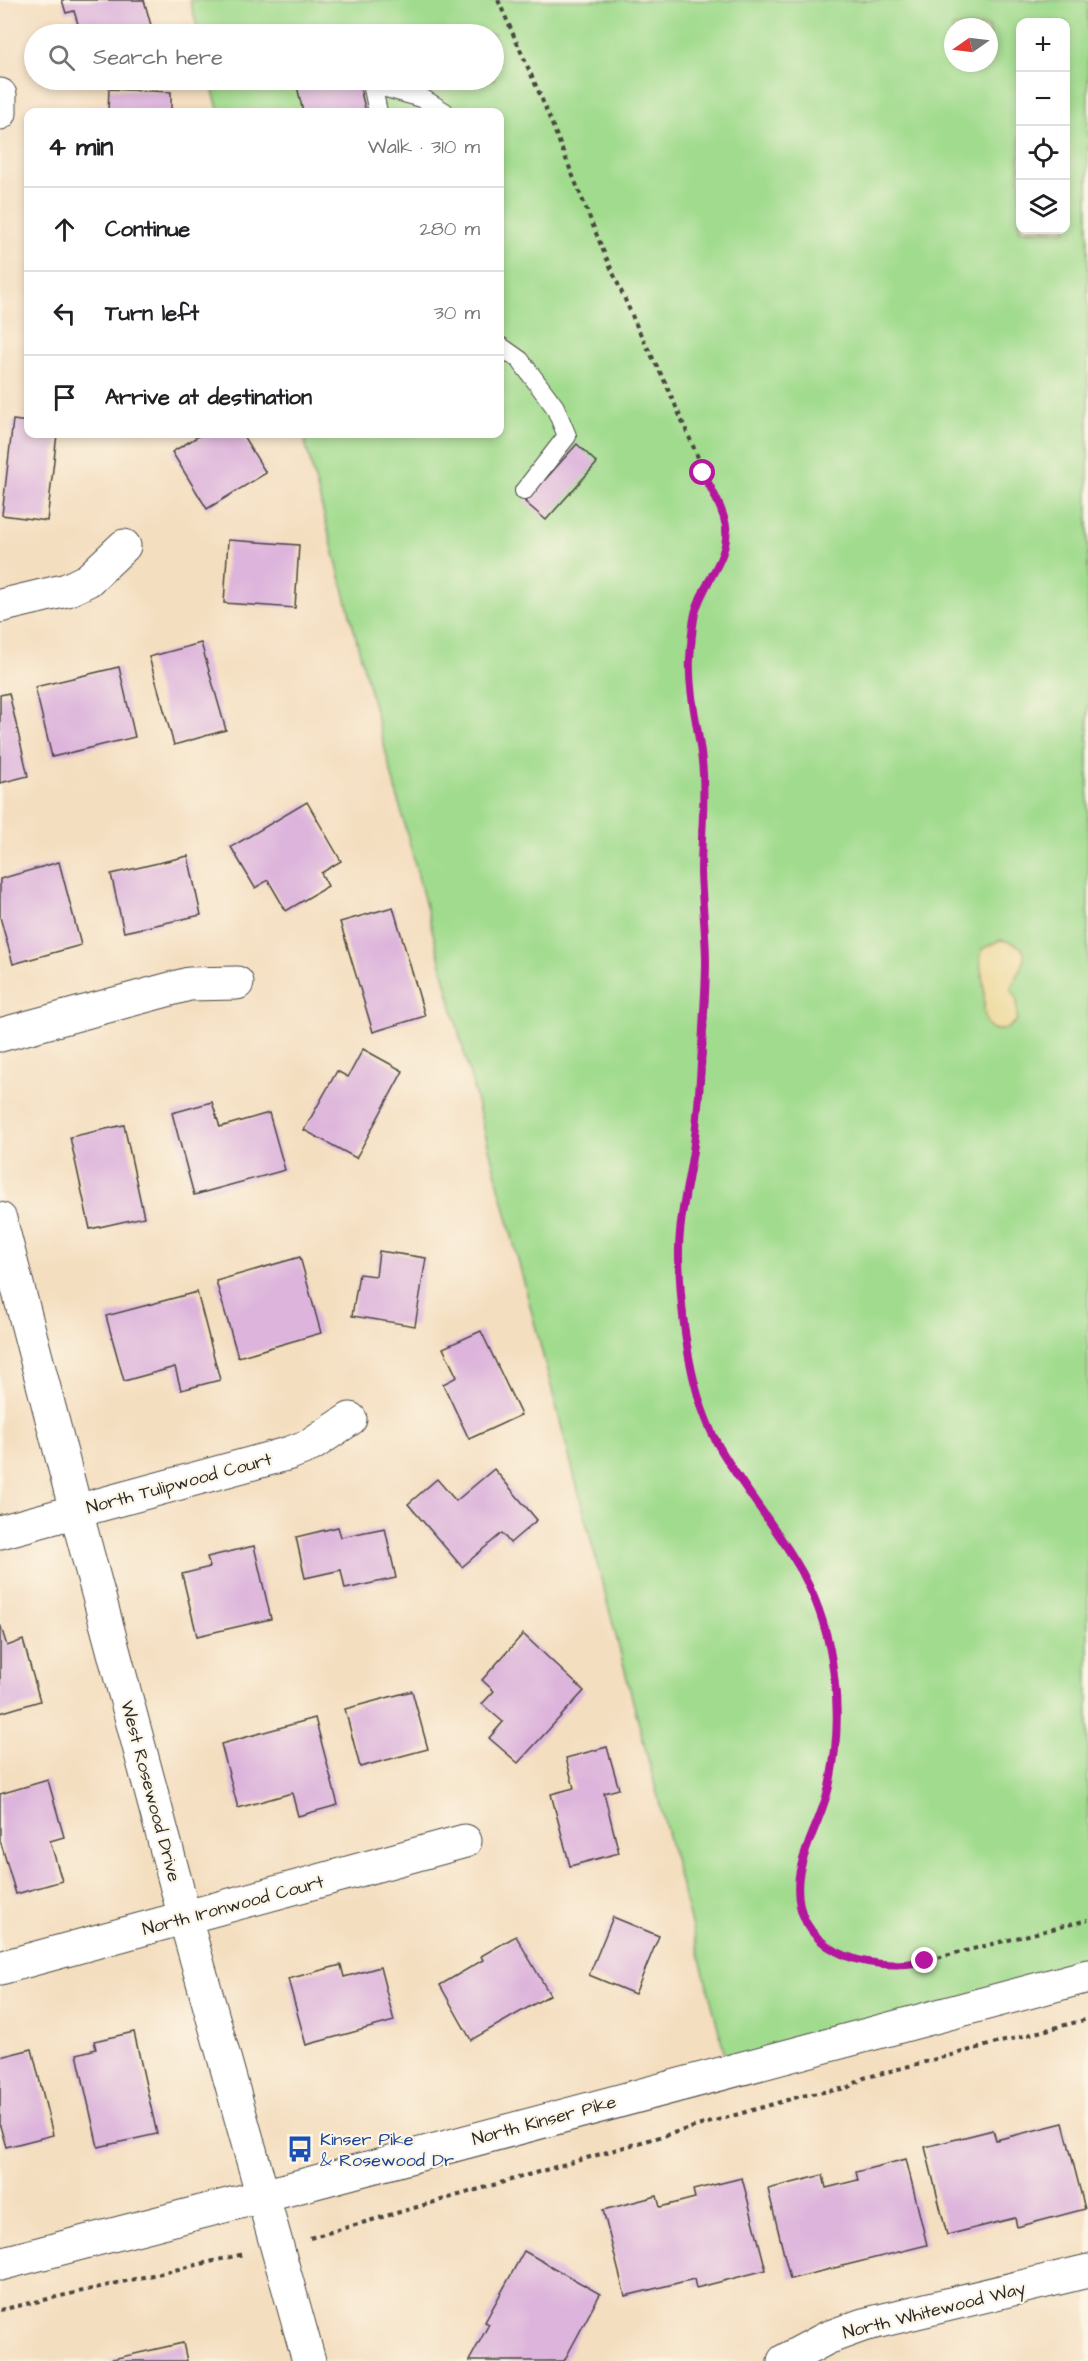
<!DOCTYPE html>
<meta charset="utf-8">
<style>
body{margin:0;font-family:"Architects Daughter",sans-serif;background:#f2f2f2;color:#202124}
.controls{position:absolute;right:18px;top:18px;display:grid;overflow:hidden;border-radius:12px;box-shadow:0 3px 9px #0003}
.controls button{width:54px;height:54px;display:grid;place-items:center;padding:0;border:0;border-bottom:2px solid #e0e0e0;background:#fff;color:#202124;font:30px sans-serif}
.compass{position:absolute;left:944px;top:18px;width:54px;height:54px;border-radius:50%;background:#fff;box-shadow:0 3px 9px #0003;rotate:256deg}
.stop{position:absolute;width:18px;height:18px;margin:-14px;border:4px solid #b5179e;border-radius:50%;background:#fff}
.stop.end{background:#b5179e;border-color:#fff;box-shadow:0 2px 6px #0008}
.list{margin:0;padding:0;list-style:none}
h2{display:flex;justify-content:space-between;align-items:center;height:78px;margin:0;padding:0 24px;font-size:26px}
h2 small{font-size:20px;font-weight:400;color:#757577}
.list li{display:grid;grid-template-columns:39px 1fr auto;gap:18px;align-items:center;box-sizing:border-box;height:84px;padding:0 24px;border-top:2px solid #e0e0e0}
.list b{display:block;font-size:22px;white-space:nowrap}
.list em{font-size:20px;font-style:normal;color:#757577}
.icon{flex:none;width:33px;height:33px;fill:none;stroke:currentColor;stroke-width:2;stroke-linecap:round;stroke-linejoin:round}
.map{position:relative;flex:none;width:1088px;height:2361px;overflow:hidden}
.search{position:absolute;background:#fff;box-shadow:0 3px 9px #0003;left:24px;top:24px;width:480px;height:66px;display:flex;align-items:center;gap:15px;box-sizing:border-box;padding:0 21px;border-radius:33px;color:#757577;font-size:22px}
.panel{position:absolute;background:#fff;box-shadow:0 3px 9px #0003;left:24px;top:108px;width:480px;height:330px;border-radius:12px}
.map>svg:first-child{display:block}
</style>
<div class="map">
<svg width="1088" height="2361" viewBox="0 0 1088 2361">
<rect width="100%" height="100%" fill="#fcf5e5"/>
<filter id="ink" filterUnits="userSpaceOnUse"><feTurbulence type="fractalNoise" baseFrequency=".0167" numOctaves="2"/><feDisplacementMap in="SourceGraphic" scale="12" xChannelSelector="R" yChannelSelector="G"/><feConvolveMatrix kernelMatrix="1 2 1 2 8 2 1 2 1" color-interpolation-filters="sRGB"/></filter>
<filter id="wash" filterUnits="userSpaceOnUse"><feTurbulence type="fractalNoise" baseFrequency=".008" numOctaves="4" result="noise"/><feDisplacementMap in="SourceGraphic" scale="24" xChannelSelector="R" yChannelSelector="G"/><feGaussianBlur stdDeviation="1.35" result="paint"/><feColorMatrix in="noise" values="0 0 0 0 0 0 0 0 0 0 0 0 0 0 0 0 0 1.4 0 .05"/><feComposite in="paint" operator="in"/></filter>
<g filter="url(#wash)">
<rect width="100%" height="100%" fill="#f4dec0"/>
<path fill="#a1db8e" stroke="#66835c" stroke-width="1.5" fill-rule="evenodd" d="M190 0H1088V1973L728 2066 303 434H500V112H219L210 80H494V34H199ZM1020 22H1066V230H1020ZM953 27H989V63H953Z"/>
<path fill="#eeda9e" stroke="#8c8264" stroke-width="1.5" d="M1000 940C1042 946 1018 967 1011 989L1017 999V1020C1011 1026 1007 1031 997 1030 980 1028 985 1003 984 990 983 973 978 967 982 949Z"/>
<g id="blocks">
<g fill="#ddb4dc">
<path d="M62 0H144L152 29 134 34H81L74 11 66 13Z"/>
<path d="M307 80H358L366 112H303L296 82Z"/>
<path d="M109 89 171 92V112H108Z"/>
<path d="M13 420 28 422V434H57L47 521 2 515Z"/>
<path d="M202 434H242L266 473 207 509 172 452Z"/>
<path d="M577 444 597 463 546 520 525 502Z"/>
<path d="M228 540 299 545 295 608 224 603Z"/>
<path d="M201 643 226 730 174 745 149 657Z"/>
<path d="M119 667 135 737 52 757 35 687Z"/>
<path d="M9 693 28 776 0 783V695Z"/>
<path d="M307 802 341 861 321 873 328 886 286 911 268 880 255 888 231 847Z"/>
<path d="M188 856 201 915 124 932 111 874Z"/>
<path d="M59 862 81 945 13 964 0 917V879Z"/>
<path d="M393 907 425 1016 373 1032 340 922Z"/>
<path d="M363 1049 403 1071 356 1158 304 1130 337 1071 348 1077Z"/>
<path d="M212 1102 220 1127 269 1113 285 1170 194 1195 172 1113Z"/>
<path d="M124 1125 144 1217 90 1229 70 1137Z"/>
<path d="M379 1251 426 1258 415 1326 352 1316 359 1274 376 1276Z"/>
<path d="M300 1257 321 1333 238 1357 216 1281Z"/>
<path d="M197 1292 220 1380 181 1390 175 1367 124 1381 106 1316Z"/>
<path d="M481 1331 521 1415 469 1439 443 1384 457 1377 443 1348Z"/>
<path d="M494 1469 537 1520 510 1543 502 1533 462 1567 408 1504 437 1479 456 1501Z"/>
<path d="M338 1527 341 1537 385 1528 396 1578 345 1589 341 1570 305 1578 296 1537Z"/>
<path d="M254 1546 271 1619 197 1636 182 1574 210 1567 207 1557Z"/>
<path d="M0 1624 7 1646 23 1640 40 1701 0 1713Z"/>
<path d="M523 1634 584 1691 518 1763 489 1738 503 1722 482 1704 494 1691 482 1680Z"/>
<path d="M412 1691 428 1749 360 1767 345 1709Z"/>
<path d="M315 1718 338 1805 298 1816 292 1793 238 1808 221 1744Z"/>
<path d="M607 1747 619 1789 604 1793 619 1853 570 1866 551 1794 574 1788 566 1758Z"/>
<path d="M48 1780 64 1837 50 1841 62 1881 16 1894 0 1840V1794Z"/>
<path d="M613 1917 659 1936 635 1994 589 1975Z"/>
<path d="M516 1936 550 1995 471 2040 440 1985 483 1960 481 1956Z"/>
<path d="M341 1965 344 1977 380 1967 394 2021 306 2045 288 1979Z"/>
<path d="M134 2032 157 2134 98 2147 77 2054 96 2049 94 2041Z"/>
<path d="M32 2049 53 2135 6 2147 0 2126V2057Z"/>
<path d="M1063 2123 1085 2209 1017 2227 1015 2218 947 2235 925 2147 993 2130 996 2140Z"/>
<path d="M906 2159 927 2245 790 2279 768 2189 823 2175 826 2188 858 2180 856 2172Z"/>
<path d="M742 2178 766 2270 696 2288 694 2279 625 2296 603 2210 657 2196 660 2207 695 2198 693 2190Z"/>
<path d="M524 2251 600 2294 564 2361H469L489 2324 485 2322Z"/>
<path d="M183 2343 187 2361H108V2360Z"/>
</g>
</g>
</g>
<g filter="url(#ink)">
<use href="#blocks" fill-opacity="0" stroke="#494641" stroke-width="1.5"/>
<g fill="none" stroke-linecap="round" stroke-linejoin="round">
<g stroke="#494641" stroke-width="20">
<g id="service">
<path d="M378 112 372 84 422 98 445 112"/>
<path d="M500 346 520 360 555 407 567 436 524 491"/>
</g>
</g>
<g stroke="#494641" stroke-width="35">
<g id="minor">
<path d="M0 95V113"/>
<path d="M0 606 67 590 88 580 124 546"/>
<path d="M0 1035 189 984 237 983"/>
<path d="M0 1219 76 1511 185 1918 309 2361"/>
<path d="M0 1532 290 1453 311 1445 350 1419"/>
<path d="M0 1968 465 1841"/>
<path d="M784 2361 827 2338 863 2325 1088 2271"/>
</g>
</g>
<g stroke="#494641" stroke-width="35">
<path id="tertiary" d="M0 2264 263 2196 1088 1976"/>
</g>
<g stroke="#494641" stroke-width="4" stroke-dasharray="4.5 4.5" stroke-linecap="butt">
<path d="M498 0 541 97 602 248 639 331 666 384 720 508C738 564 704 568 695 613 693 620 694 629 693 637 693 645 690 653 690 661 689 698 701 736 703 773 705 808 700 843 701 877 702 907 707 936 706 966 706 1024 702 1085 695 1143 690 1179 680 1217 679 1254 679 1267 681 1281 682 1294 687 1344 692 1397 717 1442 741 1487 775 1527 800 1570 819 1603 830 1640 835 1677 839 1713 838 1753 828 1789 820 1819 801 1849 799 1881 793 1953 868 1974 925 1961L1088 1920"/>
<path d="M310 2238 801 2096 847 2088 864 2078 1088 2019"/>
<path d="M0 2310 244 2254"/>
</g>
<use href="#service" stroke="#fff" stroke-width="18"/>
<use href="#minor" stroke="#fff" stroke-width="33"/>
<use href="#tertiary" stroke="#fff" stroke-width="33"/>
</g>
</g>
<g fill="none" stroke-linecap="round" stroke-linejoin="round" filter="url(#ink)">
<path stroke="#b5179e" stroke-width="8" d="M703 473C711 489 723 508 726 526 730 558 704 581 696 610 692 623 691 645 690 659 688 697 701 735 703 773 705 806 701 839 701 872 702 903 706 933 706 963 706 985 704 1007 703 1029 701 1067 699 1106 694 1144 689 1181 678 1221 679 1258 681 1317 689 1391 717 1443 742 1488 778 1528 803 1574 820 1606 830 1640 834 1676 839 1711 837 1747 830 1782 824 1815 804 1844 799 1876 789 1951 867 1974 925 1961"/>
</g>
<defs>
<g id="bus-bare" transform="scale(2.07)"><path d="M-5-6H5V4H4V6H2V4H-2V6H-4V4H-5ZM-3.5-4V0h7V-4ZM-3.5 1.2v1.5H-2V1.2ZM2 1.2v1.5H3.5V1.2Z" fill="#1a4fb4" stroke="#fcf5e5" stroke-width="2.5" paint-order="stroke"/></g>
</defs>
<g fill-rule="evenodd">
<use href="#bus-bare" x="300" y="2149"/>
</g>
<g text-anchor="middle" stroke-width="4.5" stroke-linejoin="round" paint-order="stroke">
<g font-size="18" fill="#2b2b2b" stroke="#fcf5e5">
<text transform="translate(179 1483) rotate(-15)" y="6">North Tulipwood Court</text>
<text transform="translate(151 1791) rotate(75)" y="6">West Rosewood Drive</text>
<text transform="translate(233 1905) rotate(-15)" y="6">North Ironwood Court</text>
<text transform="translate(544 2120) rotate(-15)" y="6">North Kinser Pike</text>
<text transform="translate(934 2310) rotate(-14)" y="6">North Whitewood Way</text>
</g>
<g font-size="18" fill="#164399" stroke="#fcf5e5" text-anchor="start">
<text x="320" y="2145">Kinser Pike<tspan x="320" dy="21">&amp; Rosewood Dr</tspan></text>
</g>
</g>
</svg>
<div class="controls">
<button>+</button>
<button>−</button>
<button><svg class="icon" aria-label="locate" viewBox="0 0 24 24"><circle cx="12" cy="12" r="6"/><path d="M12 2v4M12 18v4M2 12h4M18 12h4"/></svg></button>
<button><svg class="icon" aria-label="layers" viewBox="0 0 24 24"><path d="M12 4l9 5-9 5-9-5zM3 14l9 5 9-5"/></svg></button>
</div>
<svg class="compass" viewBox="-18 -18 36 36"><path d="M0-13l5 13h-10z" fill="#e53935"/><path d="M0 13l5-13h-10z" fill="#757577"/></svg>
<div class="stop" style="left:703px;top:473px"></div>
<div class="stop end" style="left:925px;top:1961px"></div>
<div class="search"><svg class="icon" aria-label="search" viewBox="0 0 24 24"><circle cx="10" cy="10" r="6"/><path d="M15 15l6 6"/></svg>Search here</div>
<section class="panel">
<h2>4 min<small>Walk · 310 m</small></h2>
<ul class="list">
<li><svg class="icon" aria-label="ahead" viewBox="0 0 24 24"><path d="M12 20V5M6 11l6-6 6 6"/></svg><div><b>Continue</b></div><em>280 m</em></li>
<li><svg class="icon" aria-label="left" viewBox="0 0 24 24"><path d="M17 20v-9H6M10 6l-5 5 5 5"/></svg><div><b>Turn left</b></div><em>30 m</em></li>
<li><svg class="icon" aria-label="arrive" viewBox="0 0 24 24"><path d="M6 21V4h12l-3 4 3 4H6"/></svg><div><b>Arrive at destination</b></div></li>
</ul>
</section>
</div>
